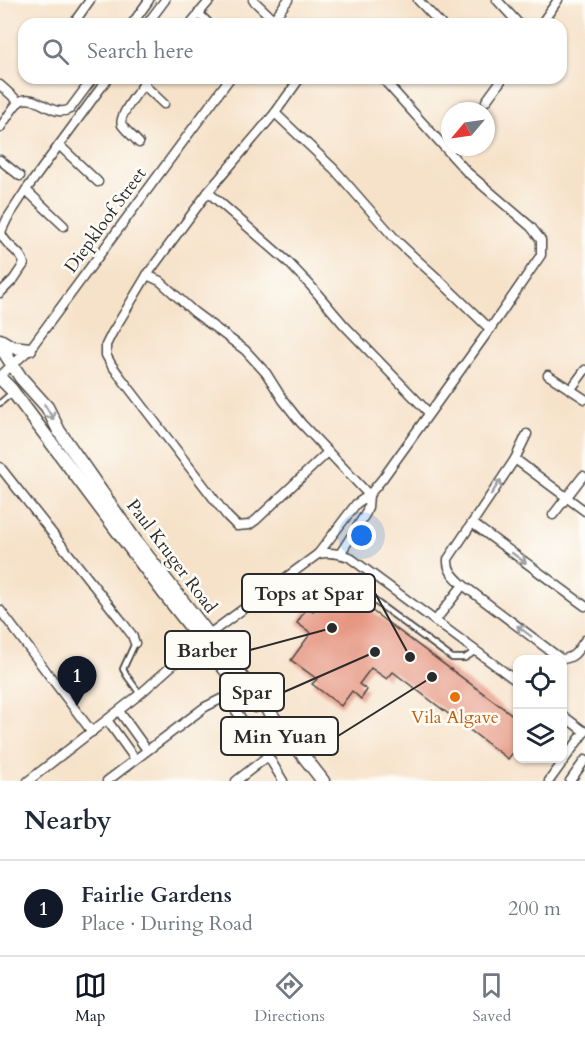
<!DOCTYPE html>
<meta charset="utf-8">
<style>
body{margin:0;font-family:Cardo,serif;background:#f2f2f3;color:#1f2937}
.controls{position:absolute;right:18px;bottom:18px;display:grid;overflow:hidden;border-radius:12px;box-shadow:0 2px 4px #0004}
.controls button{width:54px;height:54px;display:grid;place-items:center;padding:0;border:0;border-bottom:2px solid #e0e1e3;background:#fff;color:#1f2937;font:30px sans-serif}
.compass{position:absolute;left:441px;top:102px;width:54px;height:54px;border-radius:50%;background:#fff;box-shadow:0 2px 4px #0004;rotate:241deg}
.you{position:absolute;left:362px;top:536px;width:21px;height:21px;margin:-15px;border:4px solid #fff;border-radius:50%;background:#1a73e8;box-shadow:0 0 0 9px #1a73e833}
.badge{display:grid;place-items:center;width:39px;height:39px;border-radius:50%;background:#111827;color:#fff;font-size:20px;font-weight:700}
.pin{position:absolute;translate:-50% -50px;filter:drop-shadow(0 2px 3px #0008)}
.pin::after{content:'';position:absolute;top:32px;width:21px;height:18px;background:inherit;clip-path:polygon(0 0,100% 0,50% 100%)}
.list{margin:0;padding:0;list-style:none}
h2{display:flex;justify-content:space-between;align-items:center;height:78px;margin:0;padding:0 24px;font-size:26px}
h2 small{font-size:20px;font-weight:400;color:#747a83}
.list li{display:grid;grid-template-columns:39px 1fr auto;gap:18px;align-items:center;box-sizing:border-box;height:96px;padding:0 24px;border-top:2px solid #e0e1e3}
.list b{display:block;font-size:22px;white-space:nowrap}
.list p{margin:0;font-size:20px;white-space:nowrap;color:#747a83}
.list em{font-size:20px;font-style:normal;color:#747a83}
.icon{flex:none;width:33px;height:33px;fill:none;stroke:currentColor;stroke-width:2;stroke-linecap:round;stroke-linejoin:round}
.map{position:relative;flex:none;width:585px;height:781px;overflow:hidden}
.search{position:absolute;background:#fff;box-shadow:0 2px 4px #0004;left:18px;right:18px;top:18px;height:66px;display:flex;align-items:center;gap:15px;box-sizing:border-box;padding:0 21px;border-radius:18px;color:#747a83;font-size:22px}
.sheet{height:174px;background:#fff}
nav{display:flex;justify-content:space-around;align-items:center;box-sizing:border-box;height:84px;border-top:2px solid #e0e1e3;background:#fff;font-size:16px;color:#747a83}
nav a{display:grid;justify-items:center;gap:3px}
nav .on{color:#111827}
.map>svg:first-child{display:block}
</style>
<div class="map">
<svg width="585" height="781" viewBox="0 0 585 781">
<rect width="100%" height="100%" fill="#fdfcf7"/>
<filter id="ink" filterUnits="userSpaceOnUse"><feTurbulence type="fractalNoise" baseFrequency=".0167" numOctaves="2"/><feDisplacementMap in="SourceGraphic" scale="12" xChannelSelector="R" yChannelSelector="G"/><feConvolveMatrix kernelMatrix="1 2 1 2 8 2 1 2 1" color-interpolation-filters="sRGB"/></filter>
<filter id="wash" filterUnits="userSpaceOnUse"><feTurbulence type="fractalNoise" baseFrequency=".008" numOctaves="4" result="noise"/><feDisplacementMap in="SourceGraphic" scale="24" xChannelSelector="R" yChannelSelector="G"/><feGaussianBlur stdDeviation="1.35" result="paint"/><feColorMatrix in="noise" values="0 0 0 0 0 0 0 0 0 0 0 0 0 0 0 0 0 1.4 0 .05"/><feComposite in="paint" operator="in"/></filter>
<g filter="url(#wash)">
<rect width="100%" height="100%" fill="#f6e2c9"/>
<g id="blocks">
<path fill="#e5917b" d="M337 585 518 719V746L508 759 393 672 387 679 371 668 359 684 367 690 361 699 352 691 341 706 312 684 317 679 291 660 311 633 297 623 307 607 313 611 323 596 327 598Z"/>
</g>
</g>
<g filter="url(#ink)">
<use href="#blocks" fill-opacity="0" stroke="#494643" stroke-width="1.5"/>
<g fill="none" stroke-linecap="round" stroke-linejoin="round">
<g stroke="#494643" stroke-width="8">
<g id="lane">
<path d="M0 403 13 392"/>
<path d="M286 577 301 596"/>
<path d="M321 581 337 580 349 582 452 658H465L476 651"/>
<path d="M135 643 123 669 127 676 140 694"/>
</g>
</g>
<g stroke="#494643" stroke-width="11">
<g id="street">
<path d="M253 0 273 19"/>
<path d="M418 0 441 24"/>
<path d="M497 0 519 24"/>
<path d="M198 13 209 24"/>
<path d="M73 24 90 0"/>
<path d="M132 24 149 0"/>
<path d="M147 24 165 0"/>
<path d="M190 24 210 0"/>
<path d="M270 24 288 0"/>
<path d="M541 24 558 0"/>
<path d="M300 78 275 113 208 192 147 275 126 310 112 333 106 345V355L111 364 119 375 227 516 237 526 249 525 256 520 328 452"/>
<path d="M143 84 164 104"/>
<path d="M0 85 19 102"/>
<path d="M486 101 503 78"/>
<path d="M275 113 334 169 397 241 414 257 435 276 490 329"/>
<path d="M0 128C5 121 14 105 20 101 36 92 52 119 70 109L93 78"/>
<path d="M139 143C134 137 126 131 122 125 117 117 142 87 148 78"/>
<path d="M59 145 26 190 64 226"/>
<path d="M0 160 20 176"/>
<path d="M98 182 59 145 108 78"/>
<path d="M208 192 288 262 310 285 344 325 429 413"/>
<path d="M147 275 160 281 194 312 245 350 266 373 283 400 301 423 369 495 368 507 366 513 340 554"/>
<path d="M0 293 14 279 24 264C22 251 4 246 1 232L7 219 26 190"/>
<path d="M548 375 585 399"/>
<path d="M0 376 30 349 230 78"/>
<path d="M571 389 585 370"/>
<path d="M527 434 515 459 448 559C447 571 455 577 463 585L561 659C574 659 578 650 585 640"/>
<path d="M515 459 585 511"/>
<path d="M0 467 120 619 132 635 135 643"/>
<path d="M553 515 583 476"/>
<path d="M472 523 585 606"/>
<path d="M318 554 356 504 369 495 383 478 490 329 541 255V240L531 227 467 172 382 78"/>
<path d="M0 610 92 732"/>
<path d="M435 621 463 585"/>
<path d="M119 711 147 750"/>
<path d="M562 715 585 732"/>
<path d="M107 720 135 759"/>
<path d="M28 781 140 694 201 640 318 554C329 552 338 553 349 557L518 682"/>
<path d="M107 781 205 707 221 699 231 704 268 756 283 781"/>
<path d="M236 781 268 756"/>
<path d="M549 781 585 731"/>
<path d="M570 781 585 760"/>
</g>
</g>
<g stroke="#494643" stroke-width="15">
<g id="secondary">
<path d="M0 340 12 347 30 349"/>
<path d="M0 346 21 378 47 407 59 431 135 540 323 781"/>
<path d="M0 378 11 389 163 592 201 640 255 706"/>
</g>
</g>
<use href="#lane" stroke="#fff" stroke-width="4.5"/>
<use href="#street" stroke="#fff" stroke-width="8"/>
<use href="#secondary" stroke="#fff" stroke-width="12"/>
</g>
<defs><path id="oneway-shaft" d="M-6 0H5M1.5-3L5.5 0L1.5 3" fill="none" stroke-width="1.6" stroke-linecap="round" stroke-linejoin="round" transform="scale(1.5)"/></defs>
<g stroke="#a0a0a0">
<use href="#oneway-shaft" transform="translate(49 412) rotate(59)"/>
<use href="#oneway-shaft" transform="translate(496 487) rotate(-56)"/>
<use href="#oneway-shaft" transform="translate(519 558) rotate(36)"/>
<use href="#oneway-shaft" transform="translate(524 631) rotate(-143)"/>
</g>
</g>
<circle fill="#e8710a" stroke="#fdfcf7" stroke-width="2" cx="455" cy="697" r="6"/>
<g text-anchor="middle" stroke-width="5" stroke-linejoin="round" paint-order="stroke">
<g font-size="18" fill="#2b2b2b" stroke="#fdfcf7">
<text transform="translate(105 220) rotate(-54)" y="6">Diepkloof Street</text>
<text transform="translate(172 556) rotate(53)" y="6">Paul Kruger Road</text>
</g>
<g font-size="18" fill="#c56008" stroke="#fdfcf7">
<text x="455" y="723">Vila Algave</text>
</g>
</g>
<path fill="none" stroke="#2b2b2b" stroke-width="2" d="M410 657L375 593M332 628L250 650M375 652L284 692M432 677L338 736"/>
<g fill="#2b2b2b" stroke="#fdfcf7" stroke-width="2">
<circle cx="410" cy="657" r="6"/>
<circle cx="332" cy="628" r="6"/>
<circle cx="375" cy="652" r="6"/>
<circle cx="432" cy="677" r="6"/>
</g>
<g fill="#fdfcf7" stroke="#2b2b2b" stroke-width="2">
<rect x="242" y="574" width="133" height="38" rx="6"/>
<rect x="165" y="631" width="85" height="38" rx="6"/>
<rect x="220" y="673" width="64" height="38" rx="6"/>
<rect x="221" y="717" width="117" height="38" rx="6"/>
</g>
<g font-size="20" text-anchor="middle" font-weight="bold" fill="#2b2b2b">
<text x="309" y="600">Tops at Spar</text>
<text x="207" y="657">Barber</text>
<text x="252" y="699">Spar</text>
<text x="280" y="743">Min Yuan</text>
</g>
</svg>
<div class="controls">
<button><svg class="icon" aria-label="locate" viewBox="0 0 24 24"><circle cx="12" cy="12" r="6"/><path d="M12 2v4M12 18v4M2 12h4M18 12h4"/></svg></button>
<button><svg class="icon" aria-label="layers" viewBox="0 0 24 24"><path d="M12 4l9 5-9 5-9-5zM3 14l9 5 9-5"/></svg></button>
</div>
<svg class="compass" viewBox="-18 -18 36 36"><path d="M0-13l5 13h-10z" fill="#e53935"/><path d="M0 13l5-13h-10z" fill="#747a83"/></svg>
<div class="you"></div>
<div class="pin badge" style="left:77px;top:706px">1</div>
<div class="search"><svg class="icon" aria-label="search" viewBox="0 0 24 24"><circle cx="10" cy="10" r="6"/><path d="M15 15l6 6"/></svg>Search here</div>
</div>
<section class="sheet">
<h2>Nearby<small></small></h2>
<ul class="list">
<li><span class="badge">1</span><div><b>Fairlie Gardens</b><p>Place · During Road</p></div><em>200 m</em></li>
</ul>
</section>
<nav>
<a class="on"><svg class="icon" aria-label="map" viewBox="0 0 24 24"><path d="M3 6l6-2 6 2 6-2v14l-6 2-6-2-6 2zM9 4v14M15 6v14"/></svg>Map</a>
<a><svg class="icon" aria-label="directions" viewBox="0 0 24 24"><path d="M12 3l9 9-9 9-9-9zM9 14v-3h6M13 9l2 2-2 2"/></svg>Directions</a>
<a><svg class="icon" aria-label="saved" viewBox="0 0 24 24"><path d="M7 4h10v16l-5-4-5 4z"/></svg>Saved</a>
</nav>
